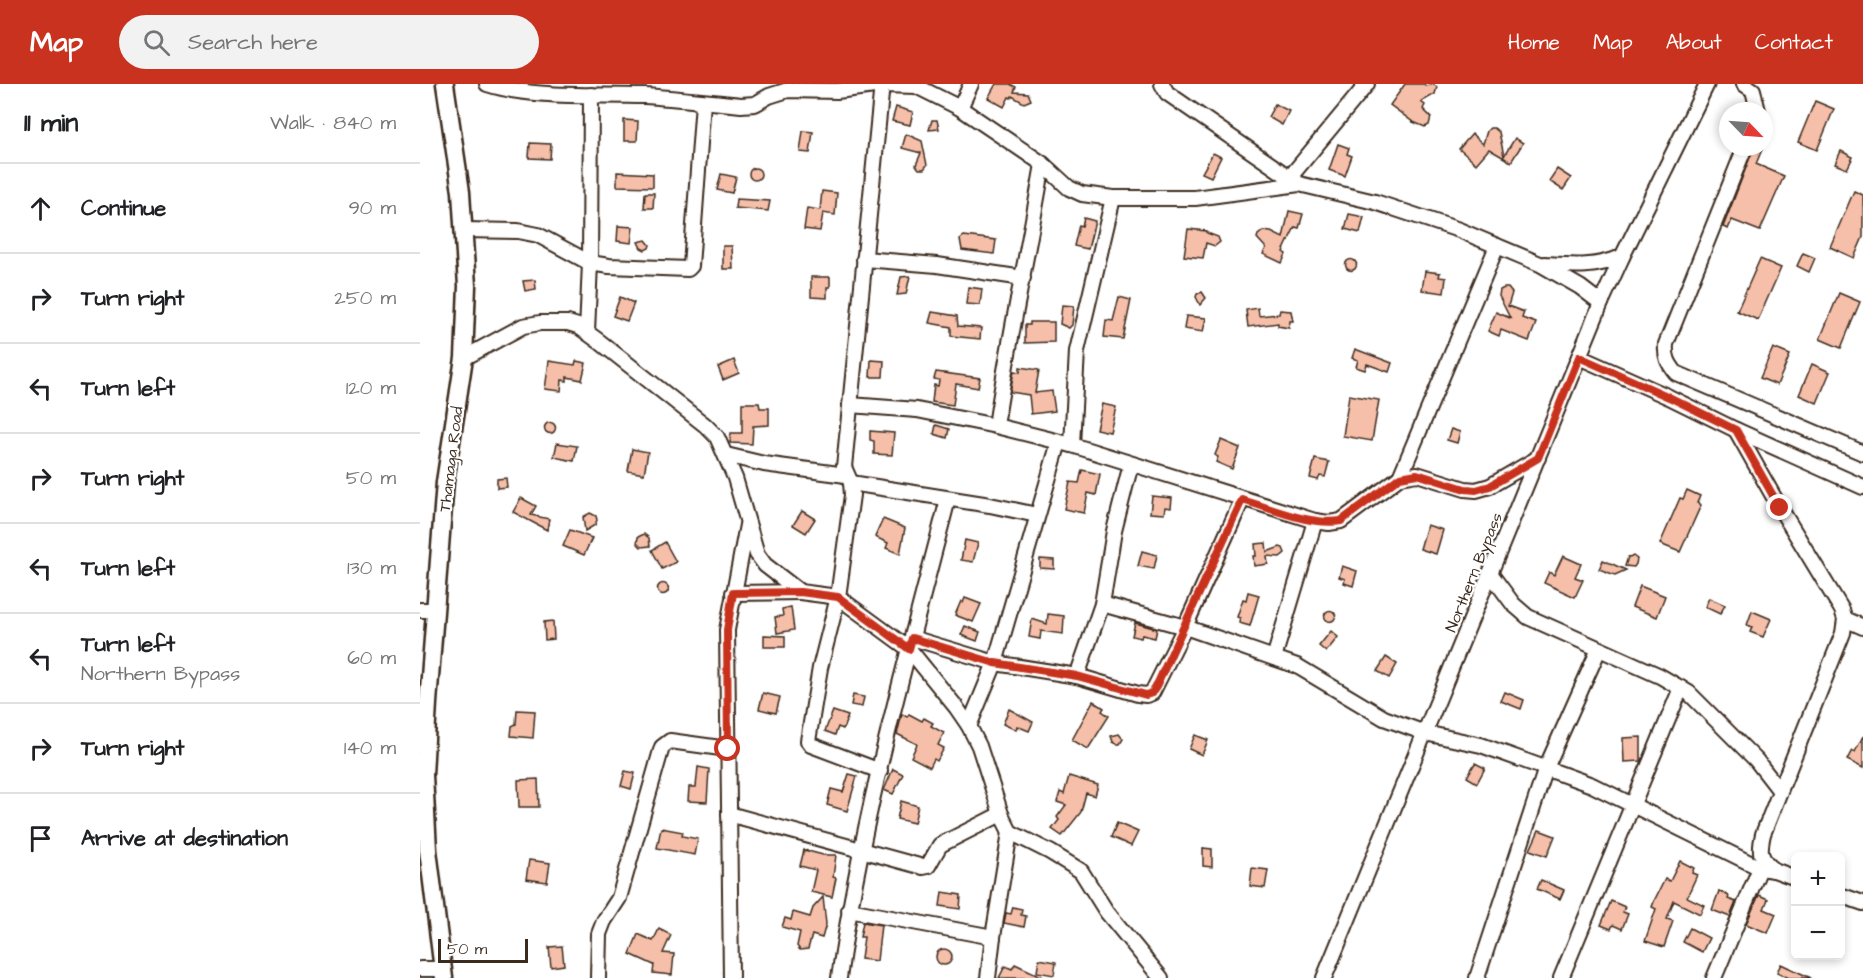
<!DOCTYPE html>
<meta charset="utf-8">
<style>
body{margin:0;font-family:"Architects Daughter",sans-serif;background:#f2f2f2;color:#202124}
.controls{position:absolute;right:18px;bottom:18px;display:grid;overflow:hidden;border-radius:9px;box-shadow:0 3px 9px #0003}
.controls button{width:54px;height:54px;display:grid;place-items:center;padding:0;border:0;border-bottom:2px solid #e0e0e0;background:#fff;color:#202124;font:30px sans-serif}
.compass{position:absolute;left:1299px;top:18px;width:54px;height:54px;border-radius:50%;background:#fff;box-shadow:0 3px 9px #0003;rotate:115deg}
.scale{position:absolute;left:18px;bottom:15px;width:90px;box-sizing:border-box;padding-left:6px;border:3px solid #3b2a1e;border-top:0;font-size:16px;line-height:21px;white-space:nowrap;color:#3b2a1e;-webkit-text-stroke:4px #fff;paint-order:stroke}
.stop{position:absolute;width:18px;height:18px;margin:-14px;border:4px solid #c8321e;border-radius:50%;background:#fff}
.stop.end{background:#c8321e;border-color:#fff;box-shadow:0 2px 6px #0008}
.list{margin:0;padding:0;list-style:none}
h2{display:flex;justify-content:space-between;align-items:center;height:78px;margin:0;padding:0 24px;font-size:26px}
h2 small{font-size:20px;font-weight:400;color:#757577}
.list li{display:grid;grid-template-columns:39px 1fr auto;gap:18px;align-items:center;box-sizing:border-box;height:90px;padding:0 24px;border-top:2px solid #e0e0e0}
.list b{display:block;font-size:22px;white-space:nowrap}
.list p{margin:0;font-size:20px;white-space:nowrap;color:#757577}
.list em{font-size:20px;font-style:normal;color:#757577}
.icon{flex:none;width:33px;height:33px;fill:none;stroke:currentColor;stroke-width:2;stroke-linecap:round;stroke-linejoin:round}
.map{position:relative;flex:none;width:1443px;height:894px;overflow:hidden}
header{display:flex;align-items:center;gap:36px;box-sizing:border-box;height:84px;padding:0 30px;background:#c8321e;color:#fff}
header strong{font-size:28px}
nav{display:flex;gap:33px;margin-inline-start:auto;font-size:21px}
.search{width:420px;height:54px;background:#f2f2f2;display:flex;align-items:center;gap:15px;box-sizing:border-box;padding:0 21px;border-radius:33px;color:#757577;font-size:22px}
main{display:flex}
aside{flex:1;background:#fff}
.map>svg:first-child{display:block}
</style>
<header>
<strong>Map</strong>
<div class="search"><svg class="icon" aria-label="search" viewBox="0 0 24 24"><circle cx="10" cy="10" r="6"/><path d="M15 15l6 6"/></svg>Search here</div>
<nav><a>Home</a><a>Map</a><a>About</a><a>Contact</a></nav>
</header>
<main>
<aside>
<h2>11 min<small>Walk · 840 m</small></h2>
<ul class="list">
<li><svg class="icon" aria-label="ahead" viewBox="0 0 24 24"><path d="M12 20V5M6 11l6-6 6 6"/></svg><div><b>Continue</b></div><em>90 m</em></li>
<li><svg class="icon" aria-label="right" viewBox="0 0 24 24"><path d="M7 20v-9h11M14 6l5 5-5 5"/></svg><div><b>Turn right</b></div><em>250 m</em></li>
<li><svg class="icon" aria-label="left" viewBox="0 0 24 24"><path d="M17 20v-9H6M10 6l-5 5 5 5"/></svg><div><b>Turn left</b></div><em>120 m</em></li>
<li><svg class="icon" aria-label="right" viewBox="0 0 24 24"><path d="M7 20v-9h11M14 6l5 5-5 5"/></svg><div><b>Turn right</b></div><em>50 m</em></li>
<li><svg class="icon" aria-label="left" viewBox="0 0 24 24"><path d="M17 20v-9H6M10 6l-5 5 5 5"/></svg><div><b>Turn left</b></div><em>130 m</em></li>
<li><svg class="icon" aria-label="left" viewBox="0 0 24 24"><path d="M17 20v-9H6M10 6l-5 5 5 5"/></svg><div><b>Turn left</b><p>Northern Bypass</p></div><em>60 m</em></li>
<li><svg class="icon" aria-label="right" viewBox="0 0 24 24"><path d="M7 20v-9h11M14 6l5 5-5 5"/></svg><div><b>Turn right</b></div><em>140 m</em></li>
<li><svg class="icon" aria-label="arrive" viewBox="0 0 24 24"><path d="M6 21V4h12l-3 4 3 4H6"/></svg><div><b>Arrive at destination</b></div></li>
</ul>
</aside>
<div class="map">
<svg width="1443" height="894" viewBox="0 0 1443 894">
<rect width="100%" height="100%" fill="#fff"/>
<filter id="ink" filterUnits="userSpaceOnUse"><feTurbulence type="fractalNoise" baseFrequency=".0167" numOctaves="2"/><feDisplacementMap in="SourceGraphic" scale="12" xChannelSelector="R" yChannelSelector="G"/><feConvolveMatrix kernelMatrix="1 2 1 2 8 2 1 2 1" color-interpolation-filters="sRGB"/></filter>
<g filter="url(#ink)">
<g fill="#f6bfa9" stroke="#3b2a1e" stroke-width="1.5">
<path d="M576 0H590L596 3 594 8 608 9 611 16 604 19 592 12 591 14 589 13 584 23 568 14Z"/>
<path d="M985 0H1004L1006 2 1013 0 1017 3 1015 10 1001 18 1005 21 1003 25 1011 33 1009 41 1005 43 993 38 970 21Z"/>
<path d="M1395 17 1414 25 1397 66 1378 58Z"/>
<path d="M855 20 869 27 862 41 848 33Z"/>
<path d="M476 23 493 28 490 41 472 37Z"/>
<path d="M204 36 218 37 217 57H204Z"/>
<path d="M512 36H517L519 45 509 46Z"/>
<path d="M1070 44H1074L1079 48 1084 72 1095 54 1103 59 1091 78 1069 65 1056 80 1039 65 1052 50 1063 60 1067 47Z"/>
<path d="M383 47 393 48 390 69 380 68Z"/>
<path d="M486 50 502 57 507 81 504 85H499L496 81 501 69 482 64Z"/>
<path d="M110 59 131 60 130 75 109 74Z"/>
<path d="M918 60 929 64 927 70 932 72 925 92 909 86Z"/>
<path d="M1334 63H1343L1336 80 1364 92 1340 147 1312 136 1308 145 1303 143Z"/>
<path d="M1421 67 1433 73 1427 85 1415 80Z"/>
<path d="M793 69 801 73 791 93 782 89Z"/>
<circle cx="335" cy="90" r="6"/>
<path d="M1137 85 1151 94 1143 106 1129 97Z"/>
<path d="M197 88 233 90V103L197 102Z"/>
<path d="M301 90 316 93 312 109 297 106Z"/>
<path d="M402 107 417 109 415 131 403 129 400 147 384 145 387 124 400 126Z"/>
<path d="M1434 107 1443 111V153L1434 174 1410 163Z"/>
<path d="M225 109H234L233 124H224Z"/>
<path d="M316 115 350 117 348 127 315 124Z"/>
<path d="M869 127 883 130 879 144 875 143 863 168 866 170 862 179 843 170 846 164 837 154 838 151 843 147 851 148 863 154Z"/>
<path d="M929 130 944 133 940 149 925 145Z"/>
<path d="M664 134 675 137 668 165 654 162 659 141 662 142Z"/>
<path d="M198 142 213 143 211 159 197 157Z"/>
<path d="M768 145 787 147V149L798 153 800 158 795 162 786 159 783 174 764 172Z"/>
<path d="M544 152 576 156 574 170 542 166 540 155Z"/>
<path d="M226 156 230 161 229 164 225 166 221 164 218 158Z"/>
<path d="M303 162H312L313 185H303Z"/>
<path d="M1383 169 1395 174 1389 188 1377 182Z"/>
<path d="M1340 175 1361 184 1338 236 1317 227Z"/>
<circle cx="931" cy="181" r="5.5"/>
<path d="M1005 187 1020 189 1019 193 1026 194 1024 209 1002 206Z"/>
<path d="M490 192 486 210 477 211 481 193Z"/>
<path d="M391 193H410V203H407V214L391 213Z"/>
<path d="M115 196 116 205 105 207 103 197Z"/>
<path d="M548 203 562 205 560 221 546 220Z"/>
<path d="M1084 204H1088L1092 209 1088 222 1104 228 1102 234 1116 239 1109 257 1081 246 1079 252 1068 247 1076 228 1090 234 1079 212 1080 206Z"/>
<path d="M782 208 786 214 780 221 776 213 777 210Z"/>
<path d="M1419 209 1440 218 1421 264 1400 255Z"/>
<path d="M200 213 214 219 207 237 193 232Z"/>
<path d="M699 213 711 216 703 255 684 253 686 236 693 237Z"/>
<path d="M642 221 654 222 652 241 649 244 640 240Z"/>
<path d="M838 224 839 232 859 230 860 226 871 227 873 237H870L869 244 858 242V239L828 243 826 226Z"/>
<path d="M512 228 537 232 538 242 561 244 560 255 531 252V243L509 239Z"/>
<path d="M766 232 786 234 783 248 764 245Z"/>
<path d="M610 238H634V258L605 259V241H610Z"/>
<path d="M1353 264 1370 271 1357 301 1340 294Z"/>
<path d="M935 265 972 279 969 288 947 280 945 286 936 283 938 276 932 274Z"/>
<path d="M314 276 319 289 303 296 298 283Z"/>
<path d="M451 276 464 277 463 293H450Z"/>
<path d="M129 277 155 281 156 277 166 279 162 296 147 293V297L142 296 141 307 125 305Z"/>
<path d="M1392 280 1410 288 1397 319 1379 311Z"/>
<path d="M600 283 619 286 615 309 632 307 635 327 611 330 609 311 590 308 594 287 600 288Z"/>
<path d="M516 288 560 294 558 304 536 300 533 321 512 318 514 301 518 302 519 296 514 295Z"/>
<path d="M929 311 959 316 952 357 923 352Z"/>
<path d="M322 319H339L340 324H349V341L333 342 332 360 310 359 311 349H322Z"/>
<path d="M682 320 696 323 690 348 676 345Z"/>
<circle cx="130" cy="344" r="5.5"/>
<path d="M516 341 529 345 527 354 514 350Z"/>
<path d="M1031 345 1040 348 1037 359 1027 356Z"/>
<path d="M450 347 474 349 472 371 454 370V357L450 356Z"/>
<path d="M801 356 820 364 812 385 796 378 798 373 795 371Z"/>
<path d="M137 359 157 362 154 377 134 373Z"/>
<path d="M212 365 228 368 224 390 208 387Z"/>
<path d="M895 375 909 378 905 393 900 392 898 396 890 394Z"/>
<path d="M662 386 680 390 676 411 668 409 664 429 644 425 650 398 659 399Z"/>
<path d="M86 394 87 403 77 404V395Z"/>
<path d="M1267 406 1280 412 1277 419 1281 421 1260 468 1240 460 1260 414 1263 415Z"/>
<path d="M732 412 752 414 751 424 745 423 744 430 730 429Z"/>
<path d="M101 414 116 422 111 431 129 435 127 446 93 428Z"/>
<path d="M382 427 395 435 386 449 373 441Z"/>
<path d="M170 429 176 432 177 436 175 441 165 447 163 433Z"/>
<path d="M463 435 485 444 480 470 466 464 468 459 455 453Z"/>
<path d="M1007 441 1023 446 1016 470 1000 465Z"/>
<path d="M150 446 172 454 164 471 143 462Z"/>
<path d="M224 450 229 454 230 462 221 463 217 459 218 453Z"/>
<path d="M545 456 558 459 553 478 541 476Z"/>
<path d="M245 458 256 478 242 485 232 466Z"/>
<path d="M846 459 847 468 860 463 863 464 865 469 860 473 847 472 848 480 834 482 833 472H836L835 460Z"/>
<path d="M722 467 737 471 734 485 718 482Z"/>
<path d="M1143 472 1161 480 1155 493 1163 496 1155 513 1124 499 1129 488 1134 491Z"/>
<path d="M1213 472 1217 475 1216 480 1214 483 1205 482 1208 473Z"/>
<path d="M620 475 634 476V485L620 484Z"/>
<path d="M1183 476 1206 486 1195 491 1179 485Z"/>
<path d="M922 482 937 487 933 502 924 499 925 495 919 493Z"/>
<circle cx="243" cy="505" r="5.5"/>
<path d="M1220 502 1245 512 1237 533 1212 523Z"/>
<path d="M828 508 839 511 830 542 819 539 820 534 817 533 823 515 826 516Z"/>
<path d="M545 514 561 520 553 538 535 531 541 517 543 519Z"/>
<path d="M1289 514 1305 521 1300 530 1285 523Z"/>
<path d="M371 523 374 546 357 549 355 533 363 532 362 525Z"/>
<circle cx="910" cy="532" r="5.5"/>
<path d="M1332 527 1351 535 1343 553 1330 548 1332 543 1327 541Z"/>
<path d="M628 530 644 532 643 550 621 547 620 555 609 553 612 535 627 540Z"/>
<path d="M133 537 134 555 125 556 124 538Z"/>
<path d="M715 539 737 545 735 554 722 551 721 554 712 552Z"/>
<path d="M545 542 560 548 557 557 541 551Z"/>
<path d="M911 547 918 553 906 568 899 562Z"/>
<path d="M344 551 365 552V563H344Z"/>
<path d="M966 573 977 580 969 594 957 587Z"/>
<path d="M1085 608 1104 616 1101 625 1081 617Z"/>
<path d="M343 609 360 613 356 629 339 625Z"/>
<path d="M433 611 444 613 442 623 431 621Z"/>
<path d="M673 617 684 624 682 627 689 632 668 665 652 656Z"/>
<path d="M589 625 613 638 609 647 597 642 596 646 583 640Z"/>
<path d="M97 626 115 627 113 654 91 652 92 642 96 640Z"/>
<path d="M413 627 428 632 423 645 418 643 415 651 405 647Z"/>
<path d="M482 630 487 633 489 630 502 637 504 634 513 639 511 642 524 649 518 661 524 664 517 677 514 675 510 683 491 673 497 660 477 650Z"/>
<path d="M699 650 703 655 700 660H697L693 658 691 652Z"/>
<path d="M775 651 788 656 782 671 769 665Z"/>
<path d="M1443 652V684L1427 676 1432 666 1435 668Z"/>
<path d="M1221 653V677L1204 678 1203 654Z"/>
<path d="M1055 679 1065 684 1057 699 1047 693Z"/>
<path d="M278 683 289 685 287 718 268 717 269 703H276Z"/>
<path d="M473 685 483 690 473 710 464 706Z"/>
<path d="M205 687 215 689 211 705 201 702Z"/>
<path d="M429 690 437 692 427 727 407 721 411 705 423 708Z"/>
<path d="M649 692 678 701 675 712 666 709 661 728 642 752 632 745 639 736 637 733 646 721 637 718 640 708 644 710Z"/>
<path d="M118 695 119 723H99L98 696Z"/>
<path d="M481 717 498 722 494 739 477 735Z"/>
<path d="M697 739 718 748 711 762 691 753Z"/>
<path d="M241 744 263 748 262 752 278 755 275 771 237 764Z"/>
<path d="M1119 746 1135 752 1127 772 1110 766Z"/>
<path d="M783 764 792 765V783L783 782Z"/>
<path d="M384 766 403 771H416L413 793 416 794 412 813 391 808 396 786 380 782Z"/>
<path d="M109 776 130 779 127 798 106 795Z"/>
<path d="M1260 777 1274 784 1272 789 1277 791 1267 813 1284 821 1280 830 1254 817 1247 835 1253 837 1244 863 1225 857 1236 825 1232 823 1235 815 1245 795 1250 797Z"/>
<path d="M832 784 848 786 845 804 830 802Z"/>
<path d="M1121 796 1144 806 1140 815 1117 805Z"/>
<path d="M1299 807 1309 812 1308 815 1316 818 1310 833 1292 826Z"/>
<path d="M522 808 541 811 540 825 520 822Z"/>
<path d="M1339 811 1348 815 1344 825 1356 830 1348 849 1326 840Z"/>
<path d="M403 813 406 840 402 854 392 851 388 865 380 866 377 862 380 848 362 843 365 834 371 836 373 828 390 833 393 824Z"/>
<path d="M1191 817 1205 823 1203 828 1208 830 1202 845 1193 841 1191 845 1181 841Z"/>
<path d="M593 823 602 825 601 831 606 832 604 843 584 839 586 829 591 830Z"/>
<path d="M443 838 461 841 457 877 441 875 444 853H440Z"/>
<path d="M1270 844 1289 854 1282 868 1263 858Z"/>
<path d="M239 845 251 851 243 869 254 870 252 891 233 889 234 881 210 870 218 850 233 857Z"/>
<path d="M142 862 144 881 131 883 129 863Z"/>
<circle cx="524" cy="873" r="8"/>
<path d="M619 875 636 878 634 891 617 888Z"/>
<path d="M595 880 625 894H579L585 882 592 885Z"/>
<path d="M1361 880 1391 894H1369L1357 888Z"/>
</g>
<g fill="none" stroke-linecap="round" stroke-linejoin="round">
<g stroke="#3b2a1e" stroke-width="18">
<g id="minor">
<path d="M67 0C115 15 173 10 224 12 256 14 288 18 321 21L335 20 349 12 368 6 417 7 462 1 496 2 540 24 623 80 649 104 662 110 693 114H775L879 100 955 118 1039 146 1120 180 1160 203 1181 219"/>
<path d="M742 0 747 9 879 100"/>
<path d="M1324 0 1333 6 1338 27"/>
<path d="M540 24 551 0"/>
<path d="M1325 63 1246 260C1245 273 1248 279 1256 289L1443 369"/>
<path d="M870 93 947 0"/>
<path d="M43 146 98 147 118 151 170 179 189 182 268 185 271 182 283 18"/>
<path d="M444 175 517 181 603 194"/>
<path d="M1125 180C1155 182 1173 184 1202 173"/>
<path d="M167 248 170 179 171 11"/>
<path d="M1159 273 1249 313 1316 346 1443 403"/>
<path d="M44 274 103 242 120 239H148L158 242 180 258 285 341 297 353 315 394 337 470 345 481 380 508 418 513 489 565 536 623 549 642 559 662 581 730 590 748 630 768 661 787 686 827 741 894"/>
<path d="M430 321 497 326 576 342 652 361 895 437 909 439 921 437 980 393 997 390 1045 405 1056 406 1070 402 1118 374"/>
<path d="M576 342C589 254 608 168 623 80"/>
<path d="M1316 346 1360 424 1422 526 1425 535 1423 549 1343 750C1339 768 1339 774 1354 786"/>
<path d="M652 361 657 267 693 114"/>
<path d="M306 371 344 380 426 391"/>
<path d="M980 393 1077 162"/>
<path d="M431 399 570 421 617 431"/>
<path d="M1070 489 1093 520 1108 533 1240 592 1269 609 1336 676 1360 707"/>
<path d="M313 509 380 508"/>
<path d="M682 520 765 543 877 582 964 634 1005 649 1061 661 1172 701 1340 784 1354 786 1376 794"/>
<path d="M0 526H15"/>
<path d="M1425 535 1443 543"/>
<path d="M492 554 575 579 657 592 718 610 726 611 732 609 765 543 822 416"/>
<path d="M854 574 895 437"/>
<path d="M657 592 682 520 694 447 711 380"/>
<path d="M549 642 575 579 639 358"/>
<path d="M460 687 391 661 388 657 400 584 418 513 432 411 431 399 424 383 462 0"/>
<path d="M309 730 503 783 508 782 520 761 581 730"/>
<path d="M1420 811 1443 819"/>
<path d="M429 826 573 853"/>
<path d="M0 885H23"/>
<path d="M178 894 179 850 184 837 199 814 242 663 250 657 308 665"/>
<path d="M311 894 307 546 327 441"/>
<path d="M419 894C442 732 487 573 528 415"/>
<path d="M568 894 573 853 590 748"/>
<path d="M904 894 1181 219 1202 173 1287 0"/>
<path d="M1057 894 1126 684 1179 565"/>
<path d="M1141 894 1261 604"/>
<path d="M1294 894 1340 784"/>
</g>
</g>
<g stroke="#3b2a1e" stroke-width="21">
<path id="major" d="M24 894 8 766 4 691 8 619 25 398 44 274 47 202 41 108 25 0"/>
</g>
<use href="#minor" stroke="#fff" stroke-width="14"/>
<use href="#major" stroke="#fff" stroke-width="16"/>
</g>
</g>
<g fill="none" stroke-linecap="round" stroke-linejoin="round" filter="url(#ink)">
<path stroke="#c8321e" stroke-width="8" d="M308 665 307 546 313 509 380 508 418 513 489 565 492 554 575 579 657 592 726 611 732 609 736 603 822 416C851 424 890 442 921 437L980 393 997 390 1045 405 1056 406 1070 402 1118 374 1159 273 1249 313 1316 346 1360 424"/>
</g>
<g text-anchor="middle" stroke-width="4.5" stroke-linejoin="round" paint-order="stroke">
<g font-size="16" fill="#3b2a1e" stroke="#fff">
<text transform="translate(30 375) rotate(-83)" y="6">Thamaga Road</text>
<text transform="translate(1053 488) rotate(-68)" y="6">Northern Bypass</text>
</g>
</g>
</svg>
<div class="controls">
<button>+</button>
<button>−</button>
</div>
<svg class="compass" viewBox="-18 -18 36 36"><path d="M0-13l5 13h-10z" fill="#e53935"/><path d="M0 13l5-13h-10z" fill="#757577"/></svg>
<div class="scale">50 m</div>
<div class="stop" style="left:308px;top:665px"></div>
<div class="stop end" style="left:1360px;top:424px"></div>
</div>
</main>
